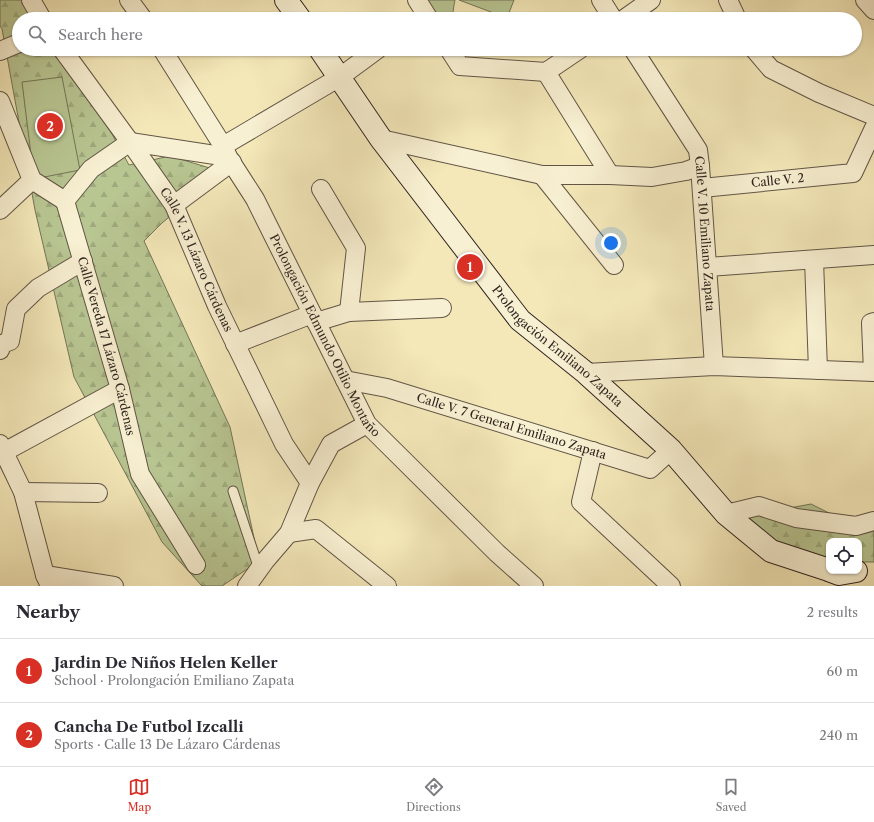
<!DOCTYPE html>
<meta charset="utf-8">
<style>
body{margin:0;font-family:"Libre Caslon Text",serif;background:#f7f7f7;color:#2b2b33}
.controls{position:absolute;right:12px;bottom:12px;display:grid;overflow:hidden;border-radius:8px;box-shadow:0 1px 3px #0004}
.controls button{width:36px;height:36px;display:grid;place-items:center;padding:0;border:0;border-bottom:1px solid #e1e1e2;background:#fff;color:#2b2b33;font:20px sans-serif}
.you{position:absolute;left:611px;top:243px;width:14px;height:14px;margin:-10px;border:3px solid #fff;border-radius:50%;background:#1a73e8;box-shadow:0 0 0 6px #1a73e833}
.badge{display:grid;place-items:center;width:26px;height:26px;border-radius:50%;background:#d93025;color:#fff;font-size:13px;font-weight:700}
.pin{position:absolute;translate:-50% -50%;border:2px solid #fff;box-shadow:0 1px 4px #0006}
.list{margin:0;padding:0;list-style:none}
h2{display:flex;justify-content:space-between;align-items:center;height:52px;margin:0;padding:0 16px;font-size:17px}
h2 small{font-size:13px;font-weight:400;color:#7c7c81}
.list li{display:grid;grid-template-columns:26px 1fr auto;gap:12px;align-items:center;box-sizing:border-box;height:64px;padding:0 16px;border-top:1px solid #e1e1e2}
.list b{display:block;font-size:15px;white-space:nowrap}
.list p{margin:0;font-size:13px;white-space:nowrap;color:#7c7c81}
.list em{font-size:13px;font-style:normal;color:#7c7c81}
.icon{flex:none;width:22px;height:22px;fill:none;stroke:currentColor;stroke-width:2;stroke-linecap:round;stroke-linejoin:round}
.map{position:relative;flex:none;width:874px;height:586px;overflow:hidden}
.search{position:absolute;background:#fff;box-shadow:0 1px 3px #0004;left:12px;right:12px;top:12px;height:44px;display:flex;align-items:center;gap:10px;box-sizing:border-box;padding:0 14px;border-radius:22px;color:#7c7c81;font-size:15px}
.sheet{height:180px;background:#fff}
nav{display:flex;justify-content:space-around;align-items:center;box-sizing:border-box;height:56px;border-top:1px solid #e1e1e2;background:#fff;font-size:11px;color:#7c7c81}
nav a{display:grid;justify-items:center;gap:2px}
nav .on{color:#d93025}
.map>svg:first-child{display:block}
</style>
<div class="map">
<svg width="874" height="586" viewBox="0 0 874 586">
<defs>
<pattern id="forest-firs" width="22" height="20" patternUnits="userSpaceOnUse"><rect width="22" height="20" fill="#b8c692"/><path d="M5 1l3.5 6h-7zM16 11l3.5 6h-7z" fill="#9eaa7d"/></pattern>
</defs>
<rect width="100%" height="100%" fill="#f4e8b9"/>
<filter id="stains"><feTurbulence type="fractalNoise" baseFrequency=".005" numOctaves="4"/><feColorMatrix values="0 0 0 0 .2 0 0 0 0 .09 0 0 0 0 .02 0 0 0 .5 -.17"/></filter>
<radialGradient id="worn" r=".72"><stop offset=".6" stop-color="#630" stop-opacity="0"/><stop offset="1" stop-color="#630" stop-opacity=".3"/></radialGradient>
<g fill="url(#forest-firs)" stroke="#747558">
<path d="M0 0H25L38 19H19V49H57L112 134 129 165 170 156 223 172 162 223 144 241 230 427 259 561 222 586H202L162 542 74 377 35 210 2 29 0 26Z"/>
<path d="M811 504 835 516 863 519 874 517V562H859V541H829V560L775 550 746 516Z"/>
</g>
<g fill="#b8c692" stroke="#747558">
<path d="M412 0H455L454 5 452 19H423Z"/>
<path d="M459 0H514L507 18Z"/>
<path d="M62 77 80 170 34 179 22 82Z"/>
</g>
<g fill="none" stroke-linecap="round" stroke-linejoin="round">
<g stroke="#615546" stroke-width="11">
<path id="lane" d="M233 491 259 569"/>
</g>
<g stroke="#615546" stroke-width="20">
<g id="street">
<path d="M31 0 42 19"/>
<path d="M129 0 143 19"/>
<path d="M417 0 429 19"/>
<path d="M601 0 613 19"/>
<path d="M728 0 737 19"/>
<path d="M865 0 874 10"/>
<path d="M624 19 651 0"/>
<path id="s1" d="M62 49 130 142 174 205 217 306 284 444 310 483"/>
<path id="s2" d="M162 49 223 146 228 157 255 199 367 424 497 553 534 586"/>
<path d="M449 49 460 66 546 72 580 49"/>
<path id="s3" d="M633 49 698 150 700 166 714 366"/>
<path d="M754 49 771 69 819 93 874 116"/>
<path d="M0 51 19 43"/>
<path d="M546 72 610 175"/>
<path d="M0 101 32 180 65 201"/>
<path d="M381 139 542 175H610L652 177 686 171 700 166"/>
<path d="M130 142 228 157"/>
<path d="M223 146 340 77 378 49"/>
<path d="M542 175 614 265"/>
<path id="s4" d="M702 188 853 173 874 128"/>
<path d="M321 189 356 248 349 312"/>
<path id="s5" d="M65 201 120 389 140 474 196 565"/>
<path d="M65 201 91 169 130 142"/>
<path d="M174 205 232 162"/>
<path d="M0 210 32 180"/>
<path d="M814 260 818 370"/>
<path d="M708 267 874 255"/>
<path d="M316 322 349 312 442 308"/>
<path d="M235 344 312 314"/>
<path d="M0 350 2 344 10 341 16 309 38 288 83 261"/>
<path d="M873 372 871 323 874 322"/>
<path d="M586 373 714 366 874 372"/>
<path id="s6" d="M345 380 387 388 650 469 671 450"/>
<path d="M0 444 23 492 45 575 50 586"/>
<path d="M593 451 581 502 671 586"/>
<path d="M4 452 120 389"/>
<path d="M23 492 98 493"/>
<path d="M726 514 759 506 796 518 856 526 874 521"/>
<path d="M289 533 316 529 387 586"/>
<path d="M45 575 114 586"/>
<path d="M247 586 265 561 289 533 310 483 331 444 367 424"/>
</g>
</g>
<g stroke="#30241f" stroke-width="24">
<g id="secondary">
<path d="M286 0 300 19"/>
<path id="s7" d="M320 49 381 139 520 320 586 373 671 450 726 514 771 551 829 570"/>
<path d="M831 571 839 574 856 571"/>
</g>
</g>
<use href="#lane" stroke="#f8f0d2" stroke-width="9"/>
<use href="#street" stroke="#f8f0d2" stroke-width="18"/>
<use href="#secondary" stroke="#f8f0d2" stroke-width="22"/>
</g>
<g text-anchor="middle" stroke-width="3.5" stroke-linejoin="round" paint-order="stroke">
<g font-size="12" fill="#30241f" stroke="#f8f0d2">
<text dy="4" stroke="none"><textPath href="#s4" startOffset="76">Calle V. 2</textPath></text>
<text dy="4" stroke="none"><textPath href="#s3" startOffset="204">Calle V. 10 Emiliano Zapata</textPath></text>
<text dy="4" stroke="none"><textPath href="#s1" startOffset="251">Calle V. 13 Lázaro Cárdenas</textPath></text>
<text dy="4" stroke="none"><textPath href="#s2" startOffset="330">Prolongación Edmundo Otilio Montaño</textPath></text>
<text dy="4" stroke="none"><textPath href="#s5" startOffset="151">Calle Vereda 17 Lázaro Cárdenas</textPath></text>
<text dy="4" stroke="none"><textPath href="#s7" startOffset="382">Prolongación Emiliano Zapata</textPath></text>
<text dy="4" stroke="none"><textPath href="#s6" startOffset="173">Calle V. 7 General Emiliano Zapata</textPath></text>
</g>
</g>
<rect width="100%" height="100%" filter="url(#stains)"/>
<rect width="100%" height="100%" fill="url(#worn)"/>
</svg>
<div class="controls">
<button><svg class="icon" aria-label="locate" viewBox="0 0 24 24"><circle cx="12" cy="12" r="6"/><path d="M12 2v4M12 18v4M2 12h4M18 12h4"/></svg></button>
</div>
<div class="you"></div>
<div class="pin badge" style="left:470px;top:267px">1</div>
<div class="pin badge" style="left:50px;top:126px">2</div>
<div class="search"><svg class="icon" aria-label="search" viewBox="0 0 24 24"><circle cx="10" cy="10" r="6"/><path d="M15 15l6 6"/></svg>Search here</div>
</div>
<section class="sheet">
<h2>Nearby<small>2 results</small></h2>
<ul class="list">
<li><span class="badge">1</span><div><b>Jardin De Niños Helen Keller</b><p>School · Prolongación Emiliano Zapata</p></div><em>60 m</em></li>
<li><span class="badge">2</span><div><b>Cancha De Futbol Izcalli</b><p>Sports · Calle 13 De Lázaro Cárdenas</p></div><em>240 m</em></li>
</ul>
</section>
<nav>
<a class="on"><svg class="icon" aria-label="map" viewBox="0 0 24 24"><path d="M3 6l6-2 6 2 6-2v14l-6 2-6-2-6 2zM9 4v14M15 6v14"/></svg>Map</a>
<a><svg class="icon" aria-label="directions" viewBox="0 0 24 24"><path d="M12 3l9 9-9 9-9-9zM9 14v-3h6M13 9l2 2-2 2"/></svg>Directions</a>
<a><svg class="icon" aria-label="saved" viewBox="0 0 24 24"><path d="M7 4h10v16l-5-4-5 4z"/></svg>Saved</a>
</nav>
